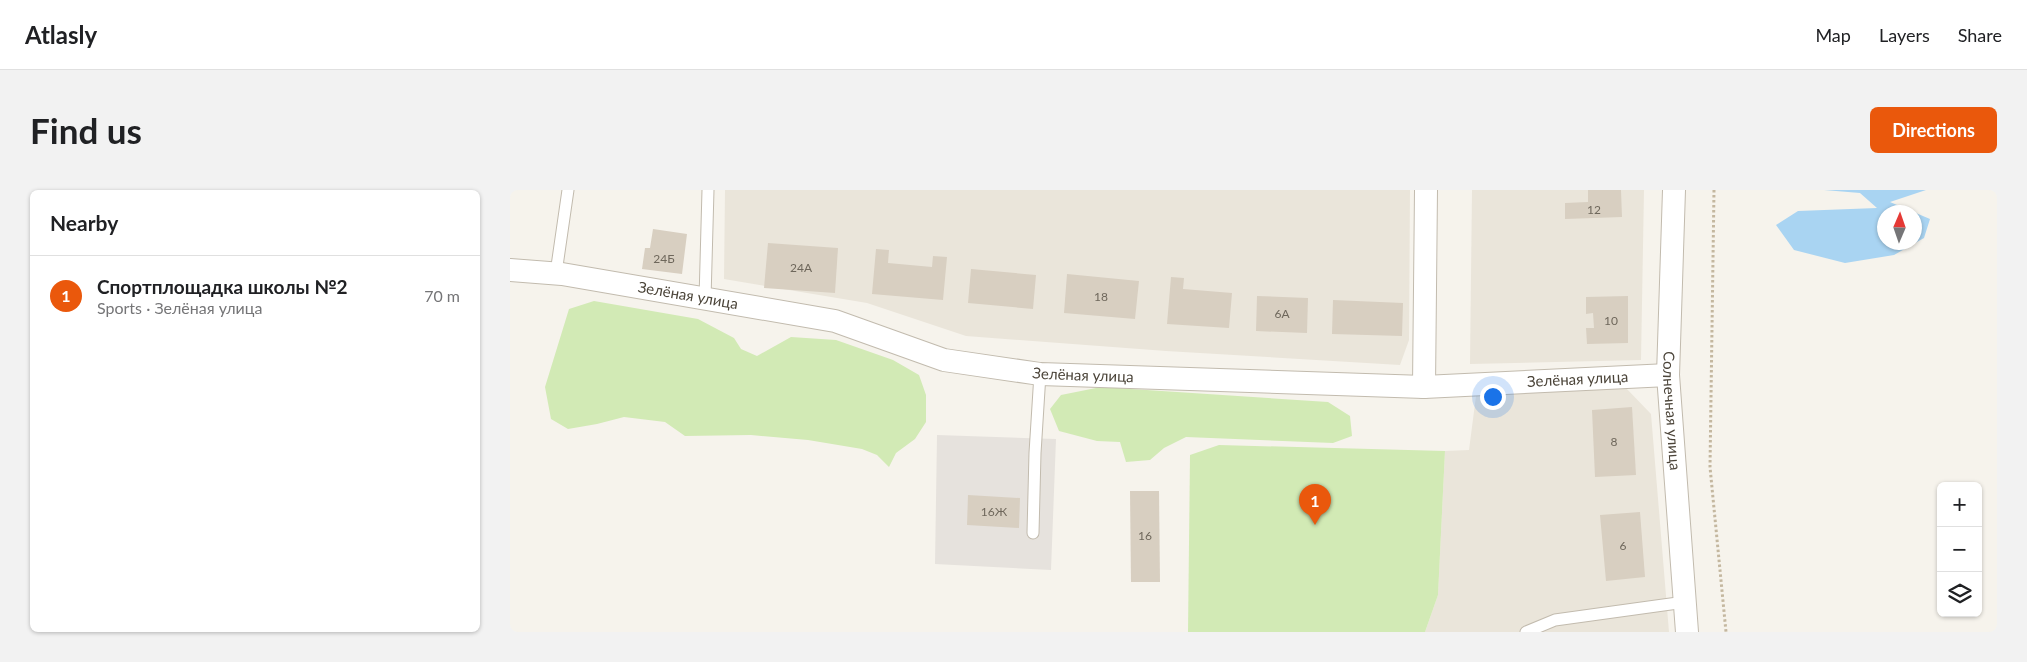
<!DOCTYPE html>
<meta charset="utf-8">
<style>
body{margin:0;font-family:Lato,sans-serif;background:#f2f2f2;color:#202124}
.controls{position:absolute;right:15px;bottom:15px;display:grid;overflow:hidden;border-radius:8px;box-shadow:0 1px 4px #0004}
.controls button{width:45px;height:45px;display:grid;place-items:center;padding:0;border:0;border-bottom:1px solid #e0e0e0;background:#fff;color:#202124;font:25px sans-serif}
.compass{position:absolute;left:1367px;top:15px;width:45px;height:45px;border-radius:50%;background:#fff;box-shadow:0 1px 4px #0004;rotate:2deg}
.you{position:absolute;left:982px;top:206px;width:18px;height:18px;margin:-12px;border:4px solid #fff;border-radius:50%;background:#1a73e8;box-shadow:0 0 0 8px #1a73e833}
.badge{display:grid;place-items:center;width:32px;height:32px;border-radius:50%;background:#ea580c;color:#fff;font-size:16px;font-weight:700}
.pin{position:absolute;translate:-50% -41px;filter:drop-shadow(0 1px 2px #0008)}
.pin::after{content:'';position:absolute;top:26px;width:18px;height:15px;background:inherit;clip-path:polygon(0 0,100% 0,50% 100%)}
.list{margin:0;padding:0;list-style:none}
h2{display:flex;justify-content:space-between;align-items:center;height:65px;margin:0;padding:0 20px;font-size:21px}
h2 small{font-size:16px;font-weight:400;color:#757577}
.list li{display:grid;grid-template-columns:32px 1fr auto;gap:15px;align-items:center;box-sizing:border-box;height:80px;padding:0 20px;border-top:1px solid #e0e0e0}
.list b{display:block;font-size:19px;white-space:nowrap}
.list p{margin:0;font-size:16px;white-space:nowrap;color:#757577}
.list em{font-size:16px;font-style:normal;color:#757577}
.icon{flex:none;width:28px;height:28px;fill:none;stroke:currentColor;stroke-width:2;stroke-linecap:round;stroke-linejoin:round}
.map{position:relative;flex:none;width:1487px;height:442px;overflow:hidden;border-radius:8px}
header{display:flex;align-items:center;gap:30px;box-sizing:border-box;height:70px;padding:0 25px;background:#fff;border-bottom:1px solid #e0e0e0}
header strong{font-size:24px}
nav{display:flex;gap:28px;margin-inline-start:auto;font-size:18px}
.intro{display:flex;align-items:center;justify-content:space-between;box-sizing:border-box;height:120px;padding:0 30px}
h1{margin:0;font-size:35px}
.button{padding:12px 22px;border-radius:8px;background:#ea580c;color:#fff;font-size:18px;font-weight:700}
main{display:flex;gap:30px;padding:0 30px}
aside{flex:1;background:#fff;border-radius:8px;box-shadow:0 1px 4px #0004}
.map>svg:first-child{display:block}
</style>
<header>
<strong>Atlasly</strong>
<nav><a>Map</a><a>Layers</a><a>Share</a></nav>
</header>
<div class="intro"><h1>Find us</h1><a class="button">Directions</a></div>
<main>
<aside>
<h2>Nearby<small></small></h2>
<ul class="list">
<li><span class="badge">1</span><div><b>Спортплощадка школы №2</b><p>Sports · Зелёная улица</p></div><em>70 m</em></li>
</ul>
</aside>
<div class="map">
<svg width="1487" height="442" viewBox="0 0 1487 442">
<rect width="100%" height="100%" fill="#f6f3ec"/>
<g fill="#eae5da">
<path d="M215 0H900L899 150 890 175 656 161 456 146 357 113 214 89Z"/>
<path d="M962 0H1134L1131 170 960 174Z"/>
<path d="M1115 197 1141 224 1159 442H915L928 405 935 261 959 260 966 206Z"/>
</g>
<path fill="#e6e2dd" d="M427 245 546 249 541 380 425 374Z"/>
<g fill="#d2eab5">
<path d="M84 111 188 129 224 148 231 159 247 166 281 147 326 150 383 170 409 185 416 205V232L405 249 386 263 379 277 367 265 352 259 298 250 241 245 175 246 155 232 114 227 87 234 58 239 41 229 35 197 59 119Z"/>
<path d="M591 197 818 212 840 226 842 246 823 253 676 247 654 258 640 270 616 272 610 252 587 251 549 241 540 219 551 205Z"/>
<path d="M709 255 935 261 928 405 915 442H678L680 265Z"/>
</g>
<path fill="#a9d4f2" fill-rule="evenodd" d="M1314 0H1416L1380 12 1420 29 1414 48 1384 65 1335 73 1284 60 1266 35 1288 21 1367 18 1350 3ZM1374 22H1404V52H1374Z"/>
<g fill="#d8cfc1">
<path d="M1078 0H1111L1112 27 1055 29V13L1078 12Z"/>
<path d="M143 39 177 44 172 84 132 79 135 58H140Z"/>
<path d="M258 53 328 58 325 103 254 98Z"/>
<path d="M366 59 379 60 378 73 422 77 423 66 437 67 433 110 362 104Z"/>
<path d="M461 79 526 85 523 119 458 113Z"/>
<path d="M557 84 629 91 625 129 554 123Z"/>
<path d="M661 87 674 88 673 99 722 103 719 138 657 134Z"/>
<path d="M747 106 798 108 797 143 746 141Z"/>
<path d="M1118 106V153L1077 154 1076 138H1084L1083 123 1076 124V107Z"/>
<path d="M823 110 893 113 892 146 822 144Z"/>
<path d="M1122 217 1126 285 1085 287 1082 220Z"/>
<path d="M620 301H649L650 392H621Z"/>
<path d="M458 305 510 308 509 338 457 335Z"/>
<path d="M1130 322 1135 387 1096 391 1090 325Z"/>
</g>
<g fill="none" stroke-linecap="round" stroke-linejoin="round">
<g stroke="#c2bbae" stroke-width="13">
<g id="service">
<path d="M46 83 58 0"/>
<path d="M195 109 198 0"/>
<path d="M523 343 525 263 530 184"/>
<path d="M1016 442 1045 430 1175 412"/>
</g>
</g>
<g stroke="#c2bbae" stroke-width="24">
<g id="minor">
<path id="s1" d="M1164 0 1158 185 1177 442"/>
<path id="s2" d="M0 80 52 84 325 131 434 170 530 184 914 197 1158 185"/>
<path d="M914 197 916 0"/>
</g>
</g>
<path stroke="#c4b79f" stroke-width="3" stroke-dasharray="2.5 2.5" stroke-linecap="butt" d="M1204 0 1200 277 1216 442"/>
<use href="#service" stroke="#fff" stroke-width="11"/>
<use href="#minor" stroke="#fff" stroke-width="22"/>
</g>
<g text-anchor="middle" stroke-width="4.5" stroke-linejoin="round" paint-order="stroke">
<g font-size="12" fill="#6e675b">
<text x="1084" y="24">12</text>
<text x="154" y="73">24Б</text>
<text x="291" y="82">24А</text>
<text x="591" y="111">18</text>
<text x="772" y="128">6А</text>
<text x="1101" y="135">10</text>
<text x="1104" y="256">8</text>
<text x="484" y="326">16Ж</text>
<text x="635" y="350">16</text>
<text x="1113" y="360">6</text>
</g>
<g font-size="15" fill="#4b4439" stroke="#fff">
<text dy="5" stroke="none"><textPath href="#s2" startOffset="180">Зелёная улица</textPath></text>
<text dy="5" stroke="none"><textPath href="#s2" startOffset="585">Зелёная улица</textPath></text>
<text dy="5" stroke="none"><textPath href="#s2" startOffset="1080">Зелёная улица</textPath></text>
<text dy="5" stroke="none"><textPath href="#s1" startOffset="221">Солнечная улица</textPath></text>
</g>
</g>
</svg>
<div class="controls">
<button>+</button>
<button>−</button>
<button><svg class="icon" aria-label="layers" viewBox="0 0 24 24"><path d="M12 4l9 5-9 5-9-5zM3 14l9 5 9-5"/></svg></button>
</div>
<svg class="compass" viewBox="-18 -18 36 36"><path d="M0-13l5 13h-10z" fill="#e53935"/><path d="M0 13l5-13h-10z" fill="#757577"/></svg>
<div class="you"></div>
<div class="pin badge" style="left:805px;top:335px">1</div>
</div>
</main>
